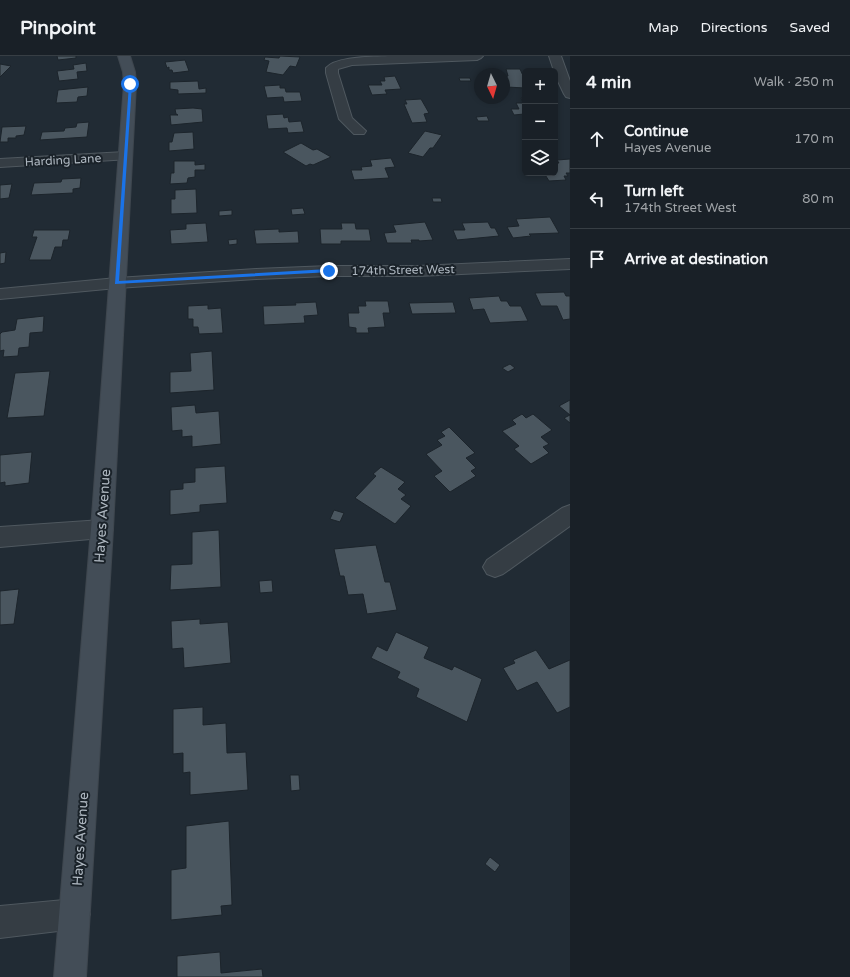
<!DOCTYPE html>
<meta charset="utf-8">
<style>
body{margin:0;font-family:"Varela Round",sans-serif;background:#22282f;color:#f1f3f6}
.controls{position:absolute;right:12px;top:12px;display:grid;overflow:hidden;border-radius:6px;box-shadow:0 2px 6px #0003}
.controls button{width:36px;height:36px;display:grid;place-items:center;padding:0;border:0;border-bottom:1px solid #373e44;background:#192027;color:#f1f3f6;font:20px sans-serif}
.compass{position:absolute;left:474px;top:12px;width:36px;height:36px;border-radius:50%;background:#192027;box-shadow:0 2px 6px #0003;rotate:175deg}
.stop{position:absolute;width:12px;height:12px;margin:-9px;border:3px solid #1a73e8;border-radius:50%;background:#fff}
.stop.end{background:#1a73e8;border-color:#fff;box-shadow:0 1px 4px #0008}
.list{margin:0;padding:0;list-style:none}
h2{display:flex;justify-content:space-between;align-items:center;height:52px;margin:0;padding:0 16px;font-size:17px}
h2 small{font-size:13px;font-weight:400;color:#9fa3a7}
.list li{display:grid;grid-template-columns:26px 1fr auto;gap:12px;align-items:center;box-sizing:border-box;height:60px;padding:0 16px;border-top:1px solid #373e44}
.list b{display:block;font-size:15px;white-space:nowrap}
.list p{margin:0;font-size:13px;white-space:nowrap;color:#9fa3a7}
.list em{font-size:13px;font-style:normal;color:#9fa3a7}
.icon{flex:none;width:22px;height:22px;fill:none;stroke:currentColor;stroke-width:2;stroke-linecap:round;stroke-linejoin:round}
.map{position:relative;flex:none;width:570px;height:921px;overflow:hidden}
header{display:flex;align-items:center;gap:24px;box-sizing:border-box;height:56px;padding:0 20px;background:#192027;border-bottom:1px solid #373e44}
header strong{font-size:19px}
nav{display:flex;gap:22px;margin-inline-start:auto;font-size:14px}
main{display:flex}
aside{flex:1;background:#192027}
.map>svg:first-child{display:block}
</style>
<header>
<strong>Pinpoint</strong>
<nav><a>Map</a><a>Directions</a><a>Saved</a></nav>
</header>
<main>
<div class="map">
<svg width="570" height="921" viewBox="0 0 570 921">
<rect width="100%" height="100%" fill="#212b34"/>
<g fill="#4a565f" stroke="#1c242b">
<path d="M57 0H76V2L58 4Z"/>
<path d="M280 0 300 1 296 11 290 10 283 19 266 16 269 5 264 4 265 1 279 2Z"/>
<path d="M185 4 189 15 173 17 172 14H169V11L167 12 165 6Z"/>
<path d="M86 7 87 15 77 16 78 23 59 25 57 15 74 13 73 9Z"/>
<path d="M0 8 11 10 0 21Z"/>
<path d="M506 13H520L525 24V32L507 31 504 21 508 20Z"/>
<path d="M395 20 401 33 385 34 387 38 372 39 368 29H382L380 25H385L384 21Z"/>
<path d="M459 22H470L471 25H460Z"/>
<path d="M198 25 199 33 206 32V37L178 38V34L170 33V26Z"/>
<path d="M280 29V32H285L286 36H300L302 45 284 46 283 41 267 42 264 30Z"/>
<path d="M88 31 87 40 78 41 77 46 56 47 58 34Z"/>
<path d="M521 42H525V60L524 58 514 59 511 53H519L516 47H523Z"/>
<path d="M421 43 429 57 424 58 427 66 412 67 404 48H407L405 44Z"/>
<path d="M193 52 202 53 203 66 171 69 170 59H178L176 58 175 53Z"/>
<path d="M283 58 284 62 288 61 289 66 301 65 304 76 288 77 287 72 268 73 266 59Z"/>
<path d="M487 60 489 65H478L476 61Z"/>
<path d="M89 66 87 81 40 84 42 76 64 75 65 72 76 71 77 67Z"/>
<path d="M26 70 24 79 16 80V82H8V86H0L2 71Z"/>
<path d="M425 75 442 79 433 92H430L423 101 408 97Z"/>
<path d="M193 76 194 93 169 95V86H172L174 77Z"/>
<path d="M301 87 313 94 317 93 331 101 313 109 310 108 306 110 283 96Z"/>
<path d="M391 102 395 111 385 112 389 122 354 124 351 114H362L361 111 372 110 370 104Z"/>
<path d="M570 103V117H566L568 120H564L566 124 549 125 544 117H555V107H559L557 104Z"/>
<path d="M174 105H195V109L205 108V114H195V121L188 122 187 127 170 128 171 117H174Z"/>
<path d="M81 122 80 132 73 133V137L31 139 34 127 61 126 62 123Z"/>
<path d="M12 128 9 142 0 143V129Z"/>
<path d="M196 133 197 157 171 158V143H175V134Z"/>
<path d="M432 142H441L442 146H433Z"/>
<path d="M303 152 305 158 292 159 291 153Z"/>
<path d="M232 154V159L219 160V155Z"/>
<path d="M550 161 559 177 529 178 531 180 513 182 507 171 519 170 516 163Z"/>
<path d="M425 166 433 184 419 185V184H411L412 187H387L384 177 396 176 393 169Z"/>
<path d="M488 166 491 172H495L499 180 457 184 453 174H465L462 167Z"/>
<path d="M206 167 208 186 171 188 170 174 186 173V168Z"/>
<path d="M341 167H355L356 173H369L371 185H341V188H321L320 173H342Z"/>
<path d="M279 173V176L298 175 299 187 256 188 254 174Z"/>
<path d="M34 174H70L68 184H63L62 191H55L51 204H29L37 181H32Z"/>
<path d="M237 183V188L229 189 228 184Z"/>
<path d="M6 196 5 207 0 208V197Z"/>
<path d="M564 236 566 240H570V263L563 264 557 250H541L535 237Z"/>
<path d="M499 240 501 245H507L510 250H521L528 265 490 267 484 253 473 254 469 242Z"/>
<path d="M365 245H388L390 257H383L385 271 368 272 369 277H356V272L349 271 348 257H359L358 250H366Z"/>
<path d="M316 246 318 259 304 260 305 267 264 269 263 250 296 249 295 247Z"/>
<path d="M453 246 456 257 412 258 409 247Z"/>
<path d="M208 249V253L221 252 223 277 199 278 198 271H193V263H188V250Z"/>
<path d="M44 260 43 276 30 277 29 291 19 292 18 300 3 301 4 294 0 295V278L2 276 15 274 17 263Z"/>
<path d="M212 295 214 334 170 337V316L191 315 190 297Z"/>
<path d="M510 308 515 312 508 316 502 312Z"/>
<path d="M50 315 44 360 7 362 15 317Z"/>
<path d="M570 344V367L564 362 570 359 559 350Z"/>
<path d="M195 349 196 357 219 355 221 388 192 391V380L182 381V374L172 375 171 351Z"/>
<path d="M522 358 526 362 533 358 552 374 541 381 549 388 543 391 549 397 531 408 514 393 519 390 502 375 516 368 512 364Z"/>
<path d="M449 371 475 397 466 402 476 412 471 415 476 420 450 436 434 420 442 415 426 398 442 389 437 384 445 380 441 376Z"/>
<path d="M32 396 29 427 5 430V426L0 427V399Z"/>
<path d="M225 410 227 447 200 449V456L170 459V434L183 433V427L195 426V412Z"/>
<path d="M381 411 405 426 398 433 406 439 401 443 411 450 395 468 355 442 376 420 373 418Z"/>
<path d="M334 454 344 457 340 466 330 463Z"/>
<path d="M219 474 221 531 170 534 171 509 192 508V476Z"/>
<path d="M376 489 385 526H390L397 554 367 558 363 538 348 539 344 520H340L334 493Z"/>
<path d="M272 524 273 536 260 537 259 525Z"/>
<path d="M19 533 14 568 0 569V535Z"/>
<path d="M200 563V568L228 566 231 607 184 612 183 592 172 593 171 565Z"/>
<path d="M396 576 429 591 424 602 452 614 454 610 482 623 467 666 416 641 419 633 397 622 400 616 371 602 377 590 387 595Z"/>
<path d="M536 594 549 613 570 604V651L557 657 537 626 517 635 503 612 515 607 513 604Z"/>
<path d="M203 651V669L226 667 227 697 246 696 248 734 190 739V716L183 717V697L173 698V653Z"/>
<path d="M290 719H299L300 734 291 735Z"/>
<path d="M229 765 232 849 221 850 222 859 171 864V814L186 812V770Z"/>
<path d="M490 801 500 809 495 816 485 808Z"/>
<path d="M220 896 221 917 262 913 263 921H177V900Z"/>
</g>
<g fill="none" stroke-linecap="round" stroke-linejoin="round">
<g stroke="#4f585f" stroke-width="2">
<g id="street">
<path d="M388 0H483L481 2 477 4 352 9 338 13V17L352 62 366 75 364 78H354L339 63 326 17V12C336 0 373 1 388 0Z"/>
<path d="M549 0H561L570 25V42L566 41 564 38 555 19V15H554Z"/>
<path d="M125 96 130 97 132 100 130 103 0 111V103Z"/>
<path d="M570 203V213L418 220H329L256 223 117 232 0 243V233L117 222 256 213 329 210H418Z"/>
<path d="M570 449V470L503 518 495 521 487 518 483 511 487 504 562 452Z"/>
<path d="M102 464 110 466 113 473 110 480 102 482 0 491V471Z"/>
<path d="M75 843 86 847 90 858 86 869 75 873 0 882V850Z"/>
</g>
</g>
<g stroke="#3e464e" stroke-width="2">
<path id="secondary" d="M118 0H130L135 16 136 28 113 473 86 921H54L91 473 124 28 123 16Z"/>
</g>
<use href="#street" fill="#353d44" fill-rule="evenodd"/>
<use href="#secondary" fill="#434d57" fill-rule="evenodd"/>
</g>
<path fill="#1a73e8" d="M129 28H132L119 225 329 213 331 216 115 228Z"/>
<g text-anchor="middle" stroke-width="4" stroke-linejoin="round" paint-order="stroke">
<g font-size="12" fill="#afb8c1" stroke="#1a2229">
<text transform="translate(63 104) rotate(-3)" y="4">Harding Lane</text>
<text transform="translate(403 214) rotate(-1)" y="4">174th Street West</text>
</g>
<g font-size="14" fill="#afb8c1" stroke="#1a2229">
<text transform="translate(102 460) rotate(-86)" y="5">Hayes Avenue</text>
<text transform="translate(80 783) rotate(-86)" y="5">Hayes Avenue</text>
</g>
</g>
</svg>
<div class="controls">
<button>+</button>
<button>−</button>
<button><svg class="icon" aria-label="layers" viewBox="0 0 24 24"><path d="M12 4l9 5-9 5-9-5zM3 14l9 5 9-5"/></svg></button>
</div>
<svg class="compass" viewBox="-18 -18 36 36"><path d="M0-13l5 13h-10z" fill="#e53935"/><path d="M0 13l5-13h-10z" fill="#9fa3a7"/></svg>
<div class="stop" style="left:130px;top:28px"></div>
<div class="stop end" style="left:329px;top:215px"></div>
</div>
<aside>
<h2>4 min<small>Walk · 250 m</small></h2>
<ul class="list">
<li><svg class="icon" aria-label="ahead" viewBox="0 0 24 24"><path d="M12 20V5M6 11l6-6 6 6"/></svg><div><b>Continue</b><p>Hayes Avenue</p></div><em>170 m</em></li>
<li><svg class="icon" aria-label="left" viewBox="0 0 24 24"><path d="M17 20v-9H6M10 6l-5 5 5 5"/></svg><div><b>Turn left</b><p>174th Street West</p></div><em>80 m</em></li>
<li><svg class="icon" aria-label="arrive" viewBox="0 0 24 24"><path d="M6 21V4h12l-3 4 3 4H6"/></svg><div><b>Arrive at destination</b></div></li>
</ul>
</aside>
</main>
